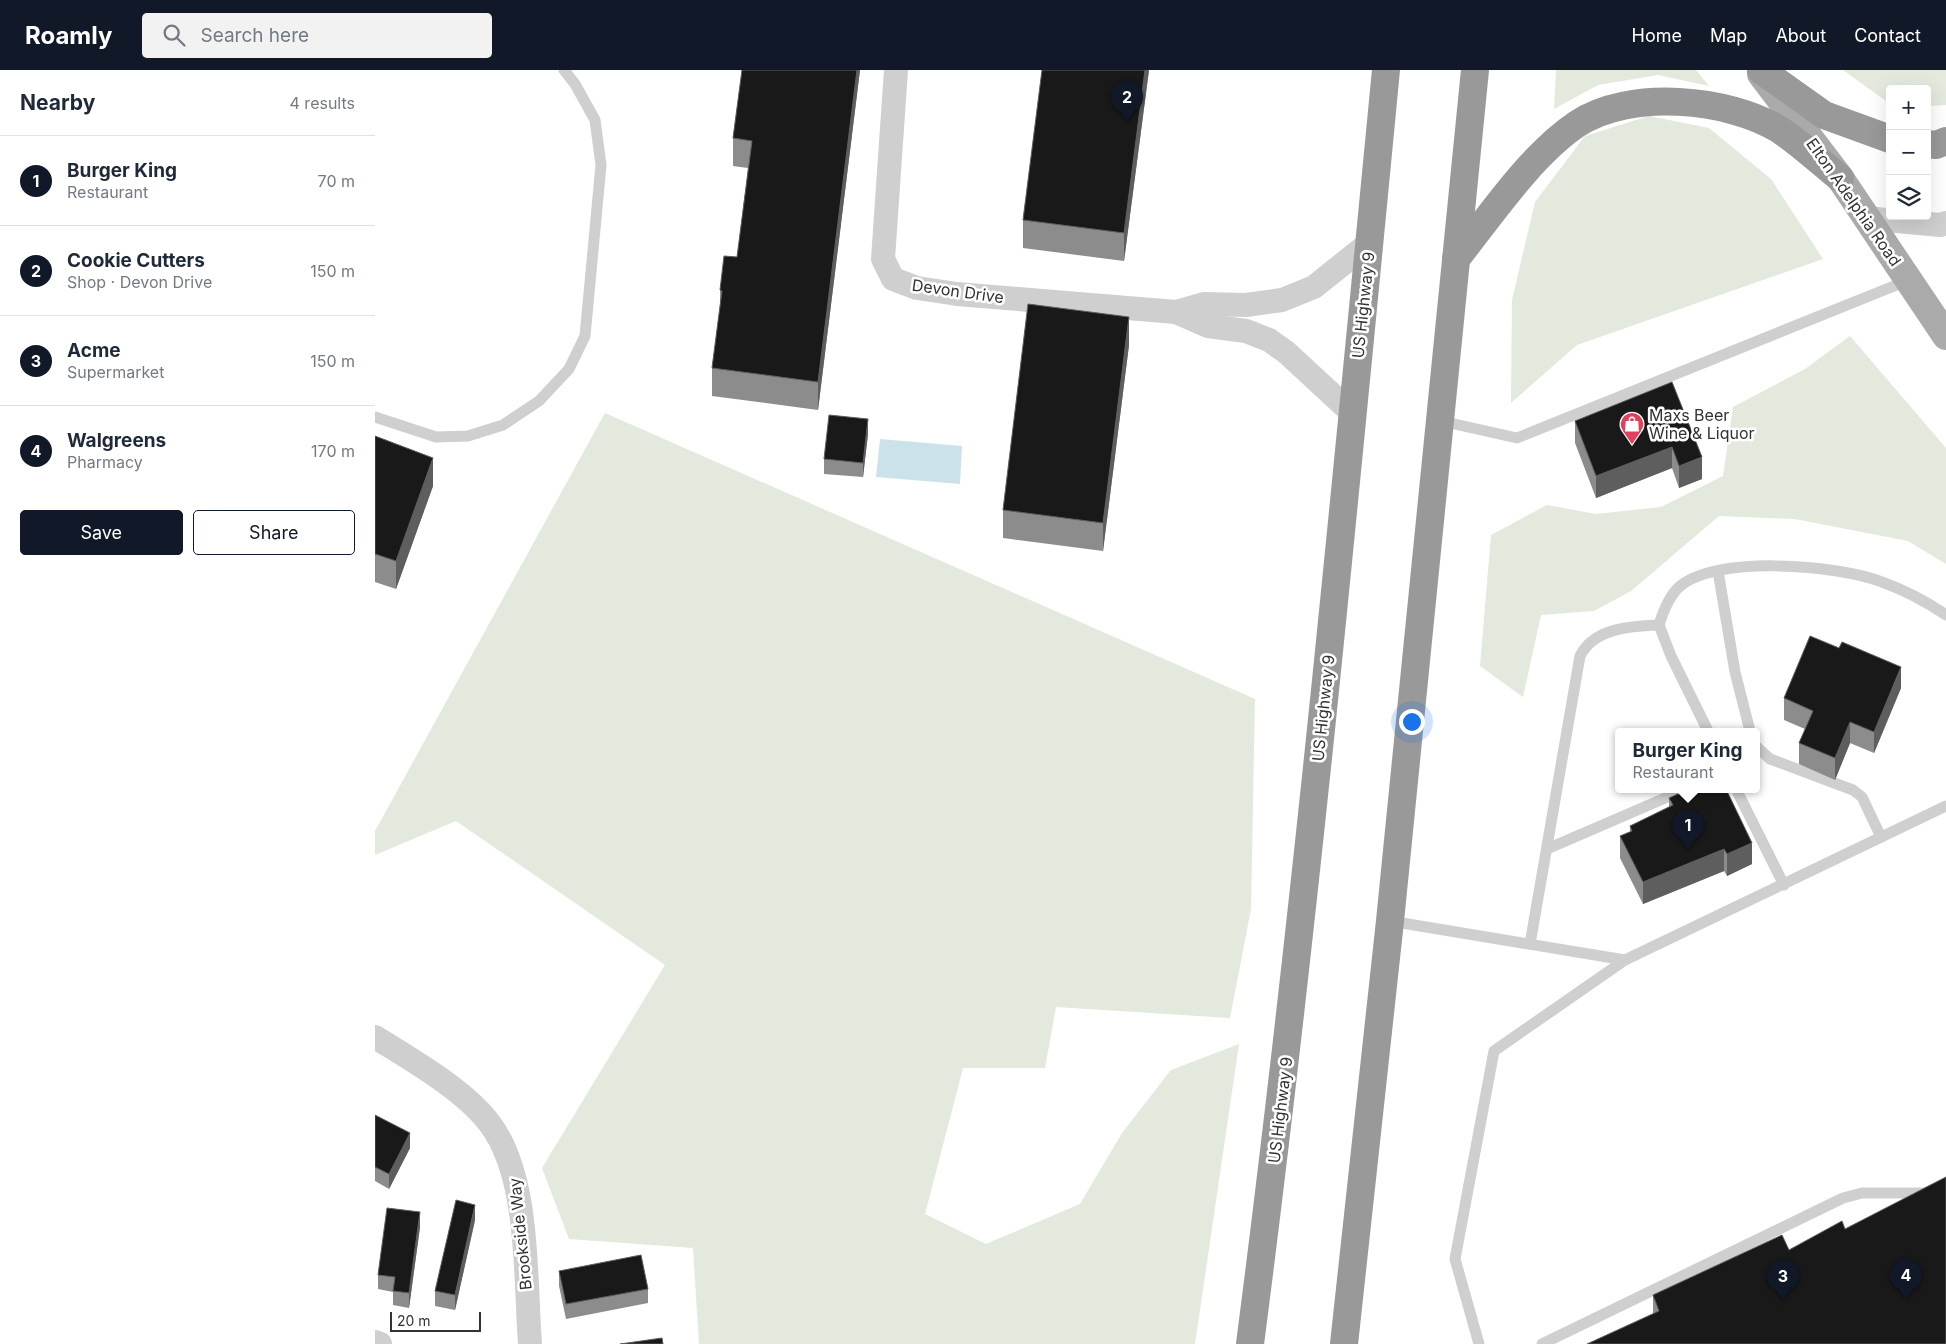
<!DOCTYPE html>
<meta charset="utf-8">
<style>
body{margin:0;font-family:Inter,sans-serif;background:#f2f2f3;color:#1f2937}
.controls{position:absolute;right:15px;top:15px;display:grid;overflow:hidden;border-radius:5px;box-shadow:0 5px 20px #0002}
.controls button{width:45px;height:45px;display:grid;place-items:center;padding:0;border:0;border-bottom:1px solid #e0e1e3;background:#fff;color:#1f2937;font:25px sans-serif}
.scale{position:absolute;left:15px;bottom:12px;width:91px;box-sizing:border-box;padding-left:5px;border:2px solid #323232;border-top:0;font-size:14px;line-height:18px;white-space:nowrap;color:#323232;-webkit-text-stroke:4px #fff;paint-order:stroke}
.you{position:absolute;left:1036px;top:651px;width:18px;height:18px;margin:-12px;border:4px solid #fff;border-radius:50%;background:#1a73e8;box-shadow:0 0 0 8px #1a73e833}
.badge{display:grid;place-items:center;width:32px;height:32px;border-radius:50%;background:#111827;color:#fff;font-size:16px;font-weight:700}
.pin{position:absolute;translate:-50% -41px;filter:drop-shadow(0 1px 2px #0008)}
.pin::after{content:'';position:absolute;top:26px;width:18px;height:15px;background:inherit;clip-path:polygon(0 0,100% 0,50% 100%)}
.popup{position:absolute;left:1240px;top:658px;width:145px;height:65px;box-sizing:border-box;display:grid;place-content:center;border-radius:5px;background:#fff;filter:drop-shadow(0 1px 4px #0005);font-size:16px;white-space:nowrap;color:#747a83}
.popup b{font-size:19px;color:#1f2937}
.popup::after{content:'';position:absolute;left:50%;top:100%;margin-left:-10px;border:10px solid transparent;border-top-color:#fff}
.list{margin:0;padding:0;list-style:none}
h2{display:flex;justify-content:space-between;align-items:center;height:65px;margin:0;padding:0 20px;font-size:21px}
h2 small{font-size:16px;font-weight:400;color:#747a83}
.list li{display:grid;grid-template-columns:32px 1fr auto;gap:15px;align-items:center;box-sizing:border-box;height:90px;padding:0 20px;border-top:1px solid #e0e1e3}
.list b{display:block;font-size:19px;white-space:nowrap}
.list p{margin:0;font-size:16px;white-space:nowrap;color:#747a83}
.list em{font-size:16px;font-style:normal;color:#747a83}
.actions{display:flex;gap:10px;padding:15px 20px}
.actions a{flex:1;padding:11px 0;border:1px solid #111827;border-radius:5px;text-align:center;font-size:18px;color:#111827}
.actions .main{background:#111827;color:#fff}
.icon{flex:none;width:28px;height:28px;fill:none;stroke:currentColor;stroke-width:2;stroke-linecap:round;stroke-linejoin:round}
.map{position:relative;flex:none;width:1571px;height:1274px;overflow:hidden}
header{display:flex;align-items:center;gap:30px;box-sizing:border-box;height:70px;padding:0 25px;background:#111827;color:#fff}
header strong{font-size:24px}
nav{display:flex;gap:28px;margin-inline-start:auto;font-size:18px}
.search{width:350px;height:45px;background:#f2f2f3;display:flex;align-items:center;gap:12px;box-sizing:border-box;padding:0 18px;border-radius:5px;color:#747a83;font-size:19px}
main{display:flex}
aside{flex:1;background:#fff}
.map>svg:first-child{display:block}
</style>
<header>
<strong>Roamly</strong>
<div class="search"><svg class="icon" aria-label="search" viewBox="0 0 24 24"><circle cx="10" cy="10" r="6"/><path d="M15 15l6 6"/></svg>Search here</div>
<nav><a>Home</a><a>Map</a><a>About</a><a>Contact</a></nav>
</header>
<main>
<aside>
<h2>Nearby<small>4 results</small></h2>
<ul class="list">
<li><span class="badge">1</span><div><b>Burger King</b><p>Restaurant</p></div><em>70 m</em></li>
<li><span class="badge">2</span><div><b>Cookie Cutters</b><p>Shop · Devon Drive</p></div><em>150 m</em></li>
<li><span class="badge">3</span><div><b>Acme</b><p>Supermarket</p></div><em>150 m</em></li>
<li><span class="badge">4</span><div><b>Walgreens</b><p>Pharmacy</p></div><em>170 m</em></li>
</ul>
<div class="actions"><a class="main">Save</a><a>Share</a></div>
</aside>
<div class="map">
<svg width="1571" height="1274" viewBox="0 0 1571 1274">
<rect width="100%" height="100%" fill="#fff"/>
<g fill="#e3e9dc">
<path d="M1181 0H1321L1334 16 1283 5 1223 15 1179 39Z"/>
<path d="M1468 0H1571V35L1552 36V19H1515V34Z"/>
<path d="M1274 46 1334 58 1396 109 1448 189 1202 275 1136 333 1137 230 1160 132 1210 66Z"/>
<path d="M1475 266 1571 378V494L1533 471 1420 449 1344 446 1256 521 1219 541 1166 545 1148 627 1105 596 1116 465 1172 435 1221 444 1286 437 1348 406 1358 337 1430 299Z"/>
<path d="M230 343 880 629 876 839 855 948 681 937 670 998H588L550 1144 611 1174 705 1134 747 1063 796 1000 864 974 820 1274H324L318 1178 194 1169 167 1098 290 895 81 751 0 785V761Z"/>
</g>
<path fill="#cce2ea" d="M505 369 587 376 585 414 501 407Z"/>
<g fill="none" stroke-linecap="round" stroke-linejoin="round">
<g stroke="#cfcfcf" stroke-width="11">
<path d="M0 347 61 367 93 366 128 355 164 331 194 299 210 266 226 95 220 50 200 14 189 0"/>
<path d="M1066 351 1142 368 1534 210"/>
<path d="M1343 501 1360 602 1375 661"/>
<path d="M1284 555 1296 586 1333 661"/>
<path d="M1382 677 1395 689 1478 720 1487 727 1506 767"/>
<path d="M1361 719 1409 815"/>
<path d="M1172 779 1311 719"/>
<path d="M1015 851 1250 890 1571 736"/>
<path d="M1155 874 1205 586C1219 558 1256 556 1284 555 1288 542 1293 528 1303 518 1338 484 1464 495 1507 512 1529 520 1552 532 1571 545"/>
<path d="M1104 1274 1080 1189 1119 981 1250 890"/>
<path d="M1167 1274 1468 1128 1487 1123H1550L1571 1113"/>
</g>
<g stroke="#cfcfcf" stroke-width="24">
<path d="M521 0 508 189 518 209 542 218 582 224 801 242 829 234 871 235 907 230 939 217 994 173"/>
<path d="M1491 148 1565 155 1571 153"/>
<path d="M801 242 833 256 871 261 894 270 911 282 977 343"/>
<path d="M0 967C35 989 90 1020 115 1054 155 1107 150 1208 155 1274"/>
<path d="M0 1272 5 1274"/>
</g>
<path stroke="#aaa" stroke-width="28" d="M1386 4 1465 108 1571 266"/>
<g stroke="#999" stroke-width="28">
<path d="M1386 0 1449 45 1515 69"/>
<path d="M1552 74 1561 75 1571 71"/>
<path d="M1081 189C1115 146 1156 85 1202 54 1254 19 1354 28 1405 60 1426 74 1445 92 1465 108"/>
<path d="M875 1274C930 850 970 425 1011 0"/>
<path d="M969 1274 1015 851 1100 0"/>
</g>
</g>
<g fill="#8c8c8c">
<path d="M367 0H485L443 340 337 326V298L345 235V220L362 187 373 98 358 96V68Z"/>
<path d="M774 0 749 191 648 178V150Z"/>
<path d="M754 275 728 481 628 468V440Z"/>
<path d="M1297 312 1327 409 1304 418 1297 398 1221 428 1200 373V351Z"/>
<path d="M493 364 488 407 449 404V389Z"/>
<path d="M0 366 58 416 21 519 0 512Z"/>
<path d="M1526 618 1499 683 1475 673 1460 710 1424 694V673L1430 659 1409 650V628Z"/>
<path d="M1316 724 1377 794 1352 806 1349 801 1268 834 1245 788V766L1255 762V756L1294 737V728Z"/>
<path d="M0 1045 35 1078 14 1119 0 1111Z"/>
<path d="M100 1150 80 1240 60 1236V1221Z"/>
<path d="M45 1157 34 1238 18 1235V1222L3 1219V1205Z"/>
<path d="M1470 1159 1571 1274 1278 1244V1225L1414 1180Z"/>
<path d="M184 1201 273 1219V1233L191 1249 184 1216Z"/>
</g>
<g fill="#5e5e5e">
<path d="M482 0H485L443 340V312Z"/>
<path d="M770 0H774L749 191V163Z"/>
<path d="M754 247V275L728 481V453Z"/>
<path d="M493 349V364L488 407V393Z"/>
<path d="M1297 377V398L1221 428V406Z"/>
<path d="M1327 387V409L1304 418V396Z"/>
<path d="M58 388V416L21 519V491Z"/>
<path d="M1526 597V618L1499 683V662Z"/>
<path d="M1475 652V673L1460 710V688Z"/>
<path d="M1377 773V794L1352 806V784Z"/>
<path d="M1349 779V801L1268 834V812Z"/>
<path d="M35 1063V1078L14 1119V1104Z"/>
<path d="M100 1135V1150L80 1240V1225Z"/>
<path d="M45 1142V1157L34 1238V1223Z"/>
</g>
<g fill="#191919" stroke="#5e5e5e">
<path d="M367 0H482L443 312 337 298 347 221 345 220 349 186 362 187 377 71 358 68Z"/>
<path d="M667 0H770L749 163 648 150Z"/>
<path d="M653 234 754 247 728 453 628 440Z"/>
<path d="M1297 312 1327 387 1304 396 1297 377 1221 406 1200 351Z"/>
<path d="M454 345 493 349 488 393 449 389Z"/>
<path d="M0 366 58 388 21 491 0 484Z"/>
<path d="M1435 566 1464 578 1467 572 1526 597 1499 662 1475 652 1460 688 1424 673 1438 641 1409 628Z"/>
<path d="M1314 719 1316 724 1328 719H1351L1377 773 1352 784 1349 779 1268 812 1245 766 1257 761 1255 756 1298 735 1294 728Z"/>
<path d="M0 1045 35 1063 14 1104 0 1097Z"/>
<path d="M1571 1107V1274H1212L1284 1241 1278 1225 1407 1165 1414 1180 1467 1151 1470 1159Z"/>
<path d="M81 1130 100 1135 80 1225 60 1221Z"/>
<path d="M12 1138 45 1142 34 1223 18 1221 20 1207 3 1205Z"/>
<path d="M266 1185 273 1219 191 1234 184 1201Z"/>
<path d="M287 1268 288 1274H245Z"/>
</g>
<defs>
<g id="shop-pin" transform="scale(1.25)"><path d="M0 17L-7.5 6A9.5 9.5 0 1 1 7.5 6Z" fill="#dd415c" stroke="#fff"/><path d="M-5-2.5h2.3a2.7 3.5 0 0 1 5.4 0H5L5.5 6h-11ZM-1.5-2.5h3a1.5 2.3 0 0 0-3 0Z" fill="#fff"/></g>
</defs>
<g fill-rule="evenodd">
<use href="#shop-pin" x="1257" y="354"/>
</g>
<g text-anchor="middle" stroke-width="5" stroke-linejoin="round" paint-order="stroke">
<g font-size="16" fill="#323232" stroke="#fff">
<text transform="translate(1479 132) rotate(55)" y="6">Elton Adelphia Road</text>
<text transform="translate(583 221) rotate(8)" y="6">Devon Drive</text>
<text transform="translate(988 235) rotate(-84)" y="6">US Highway 9</text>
<text transform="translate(948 638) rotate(-84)" y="6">US Highway 9</text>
<text transform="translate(905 1040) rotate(-83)" y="6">US Highway 9</text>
<text transform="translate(145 1164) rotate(-96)" y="6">Brookside Way</text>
</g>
<g font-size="16" fill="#323232" stroke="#fff" text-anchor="start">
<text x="1274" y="351">Maxs Beer<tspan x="1274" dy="18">Wine &amp; Liquor</tspan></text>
</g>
</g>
</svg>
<div class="controls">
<button>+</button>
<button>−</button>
<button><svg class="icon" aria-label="layers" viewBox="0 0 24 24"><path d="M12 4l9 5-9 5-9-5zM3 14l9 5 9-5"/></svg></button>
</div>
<div class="scale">20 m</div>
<div class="you"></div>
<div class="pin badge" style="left:1313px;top:780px">1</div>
<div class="popup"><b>Burger King</b>Restaurant</div>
<div class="pin badge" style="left:752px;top:52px">2</div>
<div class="pin badge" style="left:1408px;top:1231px">3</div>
<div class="pin badge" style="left:1531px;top:1230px">4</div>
</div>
</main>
